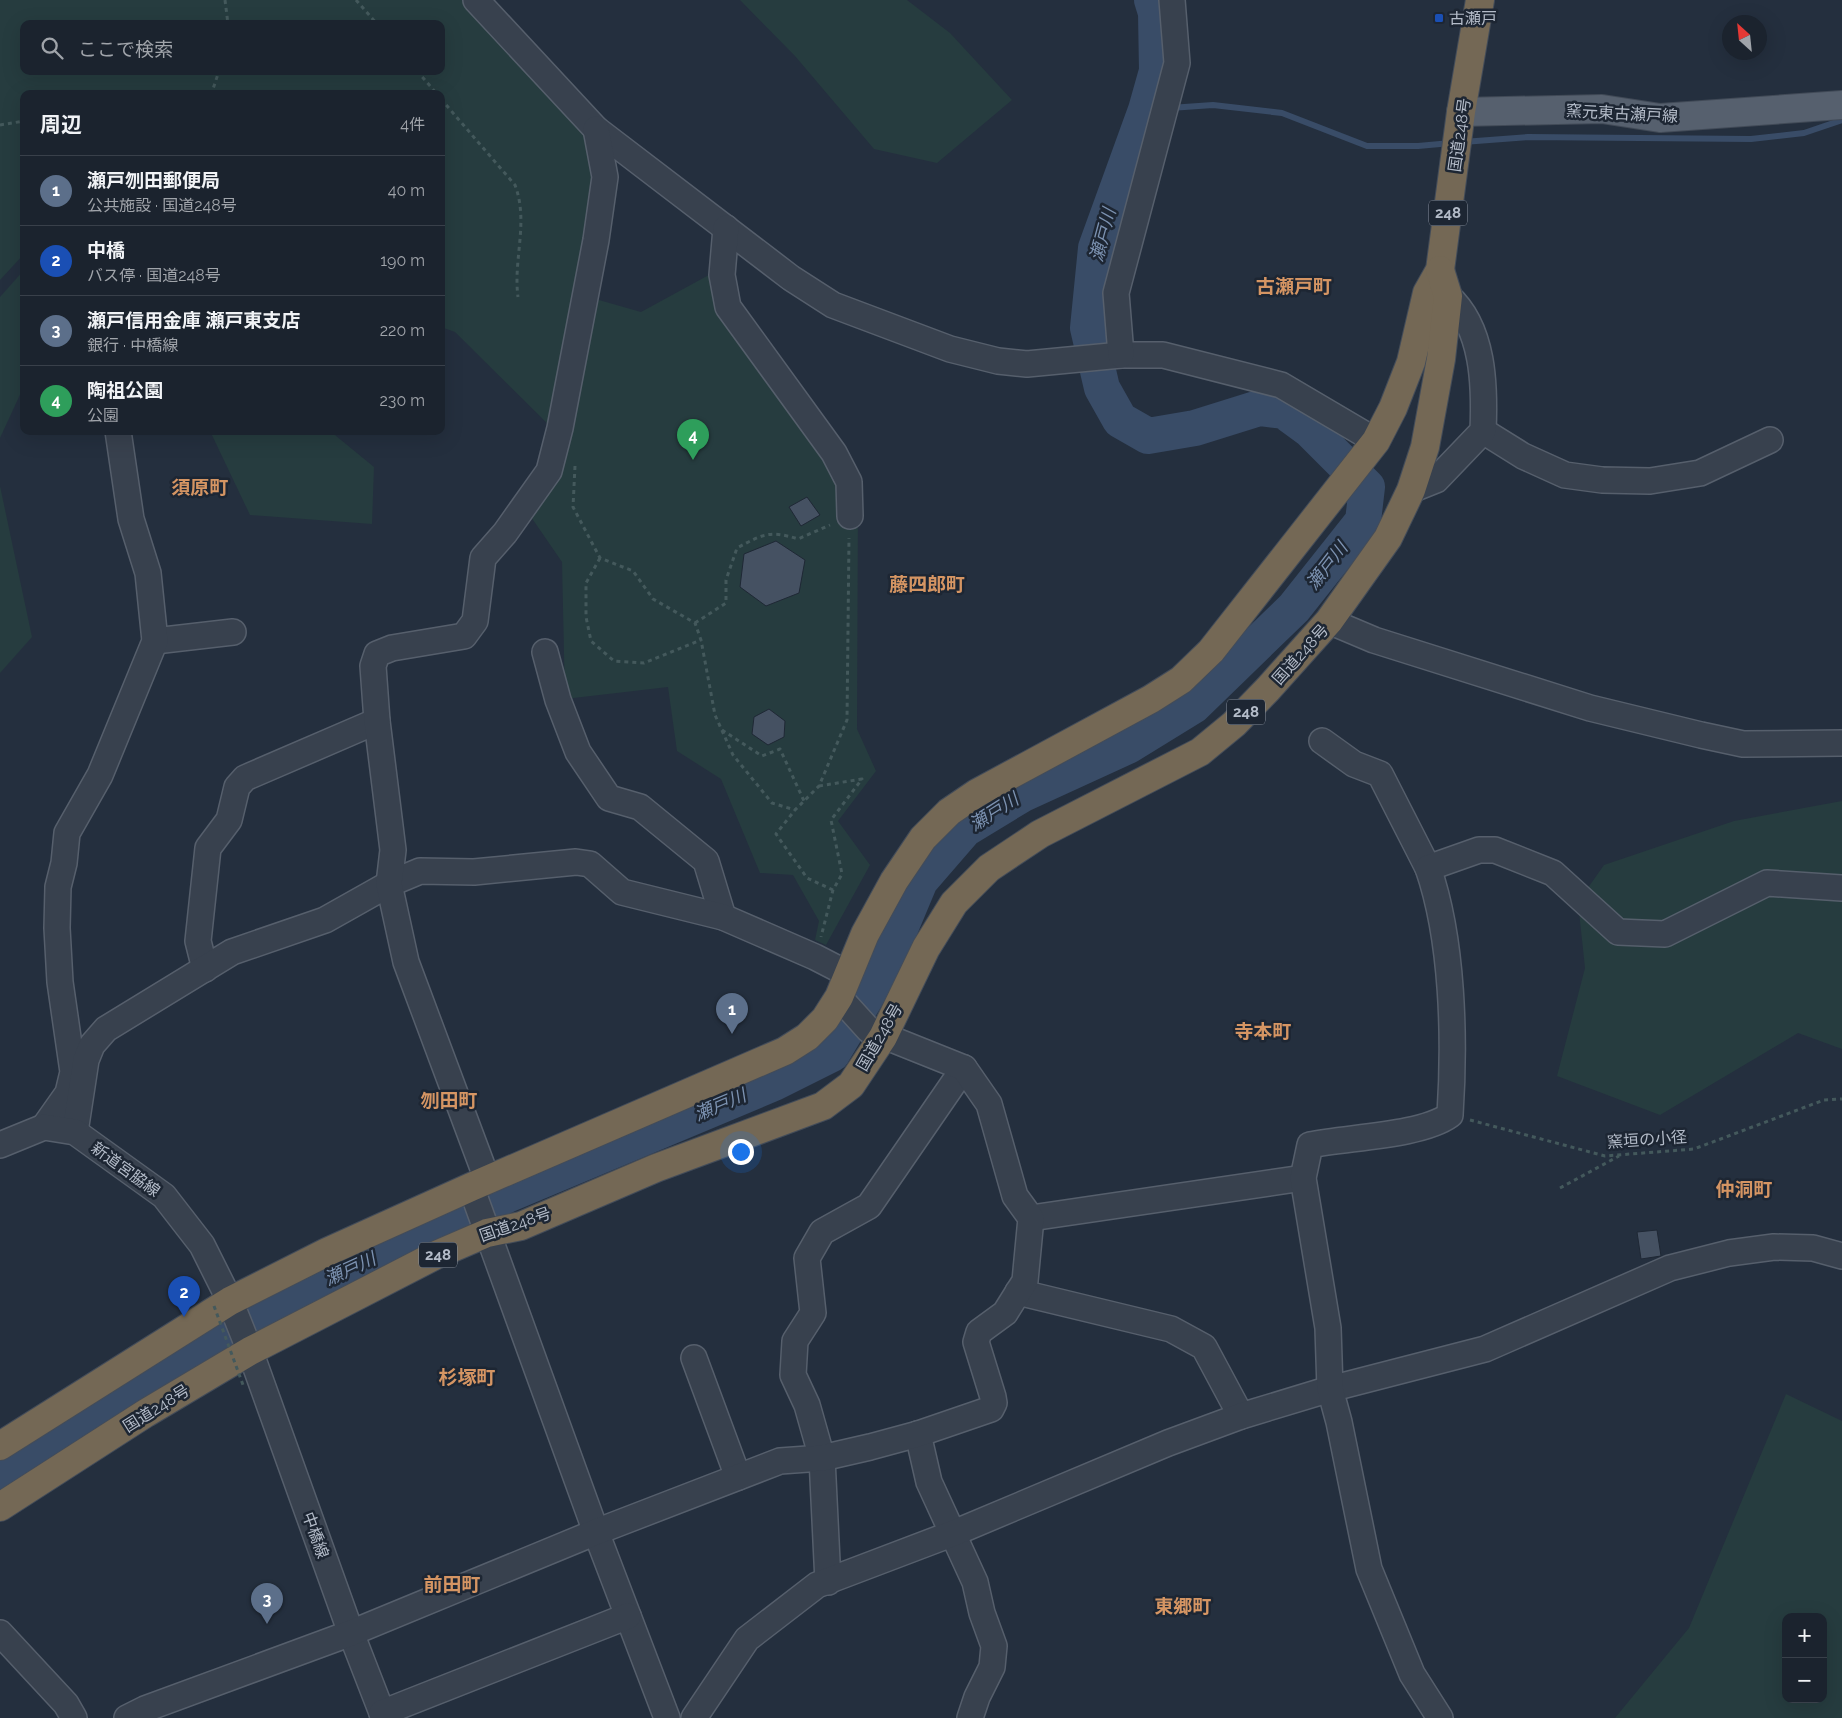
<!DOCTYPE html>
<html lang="ja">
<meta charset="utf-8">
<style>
body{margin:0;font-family:Raleway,"Noto Sans JP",sans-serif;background:#282f3a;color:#f1f3f6}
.controls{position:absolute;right:15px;bottom:15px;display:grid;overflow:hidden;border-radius:10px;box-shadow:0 5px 20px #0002}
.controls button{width:45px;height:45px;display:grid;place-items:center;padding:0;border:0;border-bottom:1px solid #39404a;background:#1b232e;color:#f1f3f6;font:25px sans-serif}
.compass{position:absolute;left:1722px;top:15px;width:45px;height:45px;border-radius:50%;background:#1b232e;box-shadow:0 5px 20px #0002;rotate:333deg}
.you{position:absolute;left:740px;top:1151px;width:18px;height:18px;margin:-12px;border:4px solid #fff;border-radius:50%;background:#1a73e8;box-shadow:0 0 0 8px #1a73e833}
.badge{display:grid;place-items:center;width:32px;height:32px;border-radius:50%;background:#8ab4f8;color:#fff;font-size:16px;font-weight:700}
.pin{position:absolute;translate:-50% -41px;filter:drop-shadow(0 1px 2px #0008)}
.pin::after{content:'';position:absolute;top:26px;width:18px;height:15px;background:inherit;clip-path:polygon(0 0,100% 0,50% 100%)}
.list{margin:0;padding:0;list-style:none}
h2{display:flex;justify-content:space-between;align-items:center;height:65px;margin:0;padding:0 20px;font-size:21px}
h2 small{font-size:16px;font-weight:400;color:#a0a4aa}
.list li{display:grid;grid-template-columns:32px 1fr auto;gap:15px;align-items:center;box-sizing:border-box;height:70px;padding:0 20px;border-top:1px solid #39404a}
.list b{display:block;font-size:19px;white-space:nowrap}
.list p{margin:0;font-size:16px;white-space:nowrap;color:#a0a4aa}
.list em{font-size:16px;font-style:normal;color:#a0a4aa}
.icon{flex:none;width:28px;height:28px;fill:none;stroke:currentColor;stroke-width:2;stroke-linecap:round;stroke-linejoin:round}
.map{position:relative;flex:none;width:1842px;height:1718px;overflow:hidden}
.search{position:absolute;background:#1b232e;box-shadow:0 5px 20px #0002;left:20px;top:20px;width:425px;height:55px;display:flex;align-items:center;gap:12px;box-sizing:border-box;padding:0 18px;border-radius:10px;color:#a0a4aa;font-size:19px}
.panel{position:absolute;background:#1b232e;box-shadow:0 5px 20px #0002;left:20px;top:90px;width:425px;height:345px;border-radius:10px}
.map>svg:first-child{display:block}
</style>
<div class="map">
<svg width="1842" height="1718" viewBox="0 0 1842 1718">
<rect width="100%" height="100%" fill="#242f3e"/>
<g fill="#263c3f" fill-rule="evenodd">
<path d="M0 0H476L587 114 602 168 578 294 641 312 718 270 858 502 857 729 876 771 838 821 870 865 826 945 815 940 819 921 793 875 760 873 721 779 677 751 668 687 565 699 562 562 529 514 563 439 455 332 441 327V94H24V254L0 280ZM24 24H441V71H24Z"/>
<path d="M740 0H907L950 33 1012 100 937 163 874 149 795 56Z"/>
<path d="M24 270V386L0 438V297Z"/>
<path d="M210 431H330L374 467 372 524 250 515Z"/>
<path d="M0 486 32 637 0 673Z"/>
<path d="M1842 801V1049L1798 1033 1660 1115 1557 1076 1585 968 1578 902 1604 865 1734 821Z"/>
<path d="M1786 1394 1842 1421V1718H1615L1689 1628ZM1786 1617H1823V1699H1786Z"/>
</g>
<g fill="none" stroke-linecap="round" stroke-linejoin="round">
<g stroke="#394c67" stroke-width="6">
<path d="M1170 108 1213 105 1282 113 1367 146H1418L1451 143"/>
<path d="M1146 110 1160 109"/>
<path d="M1463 142 1528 137 1751 139 1804 133 1842 120"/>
</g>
<path stroke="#394c67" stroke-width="36" d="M0 1481 281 1302 507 1195 774 1083 832 1054 884 967 920 881 965 829 1021 795 1128 746 1193 706 1294 608 1363 521 1367 487 1310 430 1284 411 1259 408 1195 428 1148 436 1120 420 1102 388 1088 328 1096 248 1146 110 1157 71 1156 13 1152 0"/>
</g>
<g fill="#455162" stroke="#1f2835">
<path d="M807 497 820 515 801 526 789 507Z"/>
<path d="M776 541 805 560 799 593 766 606 740 587 744 554Z"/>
<path d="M769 709 785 721 784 737 768 745 752 734 754 717Z"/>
<path d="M1657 1230 1661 1256 1641 1259 1637 1232Z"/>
</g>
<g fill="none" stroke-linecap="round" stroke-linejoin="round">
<g stroke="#565f6c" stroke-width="28">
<g id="minor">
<path d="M476 0 596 129 791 278 833 305 950 349 998 361 1027 364 1121 355H1163L1281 385 1376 441"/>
<path d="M726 228 722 275 728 307 834 453 849 482 850 516"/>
<path d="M1121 355 1116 293 1177 63 1172 0"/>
<path d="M1483 431 1523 456 1565 475 1602 480 1650 481 1700 473 1770 440"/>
<path d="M1411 490 1436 480 1483 431C1485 386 1484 328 1448 296"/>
<path d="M1329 621 1374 640 1590 708 1701 735 1743 744 1842 743"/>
<path d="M155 641 233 632"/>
<path d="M545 652 558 700 578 752 609 798 640 807 706 861 723 917"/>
<path d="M1322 741 1354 764 1380 774 1428 868"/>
<path d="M205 969 198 941 208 848 229 820 237 787 245 778 377 721"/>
<path d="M44 1127 68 1093 73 1072 60 982 57 928 58 887 64 863 67 833 100 775 155 641 148 573 131 519 118 431"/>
<path d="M75 1132 86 1060 92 1045 106 1029 232 952 325 920 389 884 420 871 474 872 576 862 590 864 622 892 723 917 815 957 848 974"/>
<path d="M0 1145 44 1127 75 1132 164 1196 202 1245 230 1301 250 1351 351 1633 384 1718"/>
<path d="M487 1179 406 962 389 884 393 850 377 721 373 666 377 654 392 648 464 636 475 621 483 558 505 533 549 471 560 428 596 240 605 177 596 129"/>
<path d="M471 1187 596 1532 667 1718"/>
<path d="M1031 1218 1303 1178"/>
<path d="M1018 1292 1171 1329 1204 1347 1241 1416"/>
<path d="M694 1358 738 1477"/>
<path d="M918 1434 929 1482 975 1582 982 1613 994 1646 992 1667 977 1697 970 1718"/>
<path d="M828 1582 822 1458 807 1405 793 1375 795 1341 813 1313 807 1258 822 1232 869 1206 964 1068"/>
<path d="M0 1633 66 1704 74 1718"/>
<path d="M382 1713 628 1616"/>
<path d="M127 1718 145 1709 351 1633 596 1532 780 1461 822 1458 870 1447 918 1434 991 1409 994 1403 993 1397 976 1342 979 1332 1005 1313 1025 1281 1031 1218 1015 1196 989 1104 964 1068 869 1030 839 997"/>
<path d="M694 1718 747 1639 817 1585 954 1533 1168 1443 1241 1416 1330 1389 1485 1349 1670 1268 1729 1253 1774 1247 1813 1248 1842 1256"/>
<path d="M1440 1718 1412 1674 1369 1569 1339 1422 1330 1389 1328 1328 1303 1178 1310 1145C1348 1137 1421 1136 1450 1115 1455 1039 1453 940 1428 868L1479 850H1495L1553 873 1618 932 1665 934 1767 883 1842 888"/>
</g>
</g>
<g stroke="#414a57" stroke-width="30">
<path id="major" d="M1461 112 1602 109 1660 118 1842 105"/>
</g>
<g stroke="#434c59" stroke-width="30">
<g id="highway">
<path d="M0 1446 230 1301 327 1252 471 1187 785 1051 807 1037 825 1019 839 997 865 934 894 881 923 838 949 812 977 793 1151 699 1181 680 1211 651 1376 441 1393 408 1411 362 1427 293 1440 270 1461 112 1480 0"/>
<path d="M0 1507 146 1413 250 1351 436 1255 487 1233 521 1226 656 1168 823 1106 851 1085 883 1037 926 948 954 903 989 868 1040 834 1200 752 1234 724 1268 689 1329 621 1388 538 1411 490 1425 447 1441 359 1448 296 1440 270"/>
</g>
</g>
<g stroke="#44595c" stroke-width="3" stroke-dasharray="4 4" stroke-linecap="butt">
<path d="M225 0 228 24"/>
<path d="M356 0 377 24"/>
<path d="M417 71 437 94"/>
<path d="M209 94 213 89 219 71"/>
<path d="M441 99 515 185C529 222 513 259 518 297"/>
<path d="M0 125 24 121"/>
<path d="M575 466 573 507 600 558 633 571 653 599 695 623 701 640 715 715 733 755 772 803 795 810"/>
<path d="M600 558 586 583V617L591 641 614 661 644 663 701 640"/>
<path d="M695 623 726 603V580L737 548C763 534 770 530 798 539L830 525"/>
<path d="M722 730 762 756 780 749 804 801"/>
<path d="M819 786 862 779 831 820 842 874 833 890 821 937"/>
<path d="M833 890 807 878 776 834 795 810 819 786 847 720 849 538"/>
<path d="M1470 1120 1605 1156 1694 1149 1824 1100 1842 1099"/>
<path d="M1560 1188 1619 1156"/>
</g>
<use href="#minor" stroke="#38414e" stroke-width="25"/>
<use href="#major" stroke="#56606e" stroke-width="28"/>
<use href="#highway" stroke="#746855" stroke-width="28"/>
<path stroke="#44595c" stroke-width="3" stroke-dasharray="4 4" stroke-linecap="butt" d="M214 1306 243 1385"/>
</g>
<rect fill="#1a4fb4" stroke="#1d2633" stroke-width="2" x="1434" y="13" width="10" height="10" rx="2.5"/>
<g text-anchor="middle" stroke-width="5" stroke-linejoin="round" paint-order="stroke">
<g fill="#1d2633" stroke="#878f9c" stroke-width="1">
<rect x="1429" y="200.5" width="38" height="25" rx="4"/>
<rect x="1227" y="699.5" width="38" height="25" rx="4"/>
<rect x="419" y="1242.5" width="38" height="25" rx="4"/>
</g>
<g font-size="15" font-weight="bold" fill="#b4bcc9">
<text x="1448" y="218">248</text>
<text x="1246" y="717">248</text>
<text x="438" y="1260">248</text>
</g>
<g font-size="16" fill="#b4bcc9" stroke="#1d2633" text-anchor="start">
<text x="1449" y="24">古瀬戸</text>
</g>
<g font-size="16" fill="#b4bcc9" stroke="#1d2633">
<text transform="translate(1622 113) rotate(3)" y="6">窯元東古瀬戸線</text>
<text transform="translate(1459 135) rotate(-82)" y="6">国道248号</text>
<text transform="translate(1300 654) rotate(-48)" y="6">国道248号</text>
<text transform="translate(879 1037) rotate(-60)" y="6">国道248号</text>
<text transform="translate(1647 1139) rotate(-4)" y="6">窯垣の小径</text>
<text transform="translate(126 1169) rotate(36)" y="6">新道宮脇線</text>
<text transform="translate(515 1224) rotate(-19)" y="6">国道248号</text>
<text transform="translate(156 1408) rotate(-32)" y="6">国道248号</text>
<text transform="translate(316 1535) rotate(70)" y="6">中橋線</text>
</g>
<g font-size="18" font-style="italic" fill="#7c92b1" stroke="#1d2633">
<text transform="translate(1103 235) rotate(-75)" y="6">瀬戸川</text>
<text transform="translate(1327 566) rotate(-52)" y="6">瀬戸川</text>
<text transform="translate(994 812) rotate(-32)" y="6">瀬戸川</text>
<text transform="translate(720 1105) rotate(-23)" y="6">瀬戸川</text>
<text transform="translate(350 1269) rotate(-25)" y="6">瀬戸川</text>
</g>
<g font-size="19" font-weight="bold" fill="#d59563" stroke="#1d2633">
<text x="1294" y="293">古瀬戸町</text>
<text x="200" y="494">須原町</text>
<text x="927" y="591">藤四郎町</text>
<text x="1263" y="1038">寺本町</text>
<text x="449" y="1107">刎田町</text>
<text x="1744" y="1196">仲洞町</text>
<text x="467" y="1384">杉塚町</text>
<text x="452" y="1591">前田町</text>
<text x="1183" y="1613">東郷町</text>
</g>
</g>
</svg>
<div class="controls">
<button>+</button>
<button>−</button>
</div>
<svg class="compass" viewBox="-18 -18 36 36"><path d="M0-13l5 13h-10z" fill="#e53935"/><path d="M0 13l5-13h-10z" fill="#a0a4aa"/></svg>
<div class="you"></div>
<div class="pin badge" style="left:732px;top:1034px;background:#5c6f8a">1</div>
<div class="pin badge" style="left:184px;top:1317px;background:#1a4fb4">2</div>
<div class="pin badge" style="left:267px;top:1624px;background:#5c6f8a">3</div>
<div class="pin badge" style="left:693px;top:460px;background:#2e9e5b">4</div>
<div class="search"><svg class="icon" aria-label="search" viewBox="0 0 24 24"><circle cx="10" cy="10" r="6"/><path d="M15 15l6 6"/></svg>ここで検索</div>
<section class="panel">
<h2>周辺<small>4件</small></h2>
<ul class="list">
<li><span class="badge" style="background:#5c6f8a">1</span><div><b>瀬戸刎田郵便局</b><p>公共施設 · 国道248号</p></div><em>40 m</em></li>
<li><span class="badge" style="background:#1a4fb4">2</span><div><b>中橋</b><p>バス停 · 国道248号</p></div><em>190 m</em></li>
<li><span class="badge" style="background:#5c6f8a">3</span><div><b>瀬戸信用金庫 瀬戸東支店</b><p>銀行 · 中橋線</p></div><em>220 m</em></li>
<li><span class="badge" style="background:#2e9e5b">4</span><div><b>陶祖公園</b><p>公園</p></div><em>230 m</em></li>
</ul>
</section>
</div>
